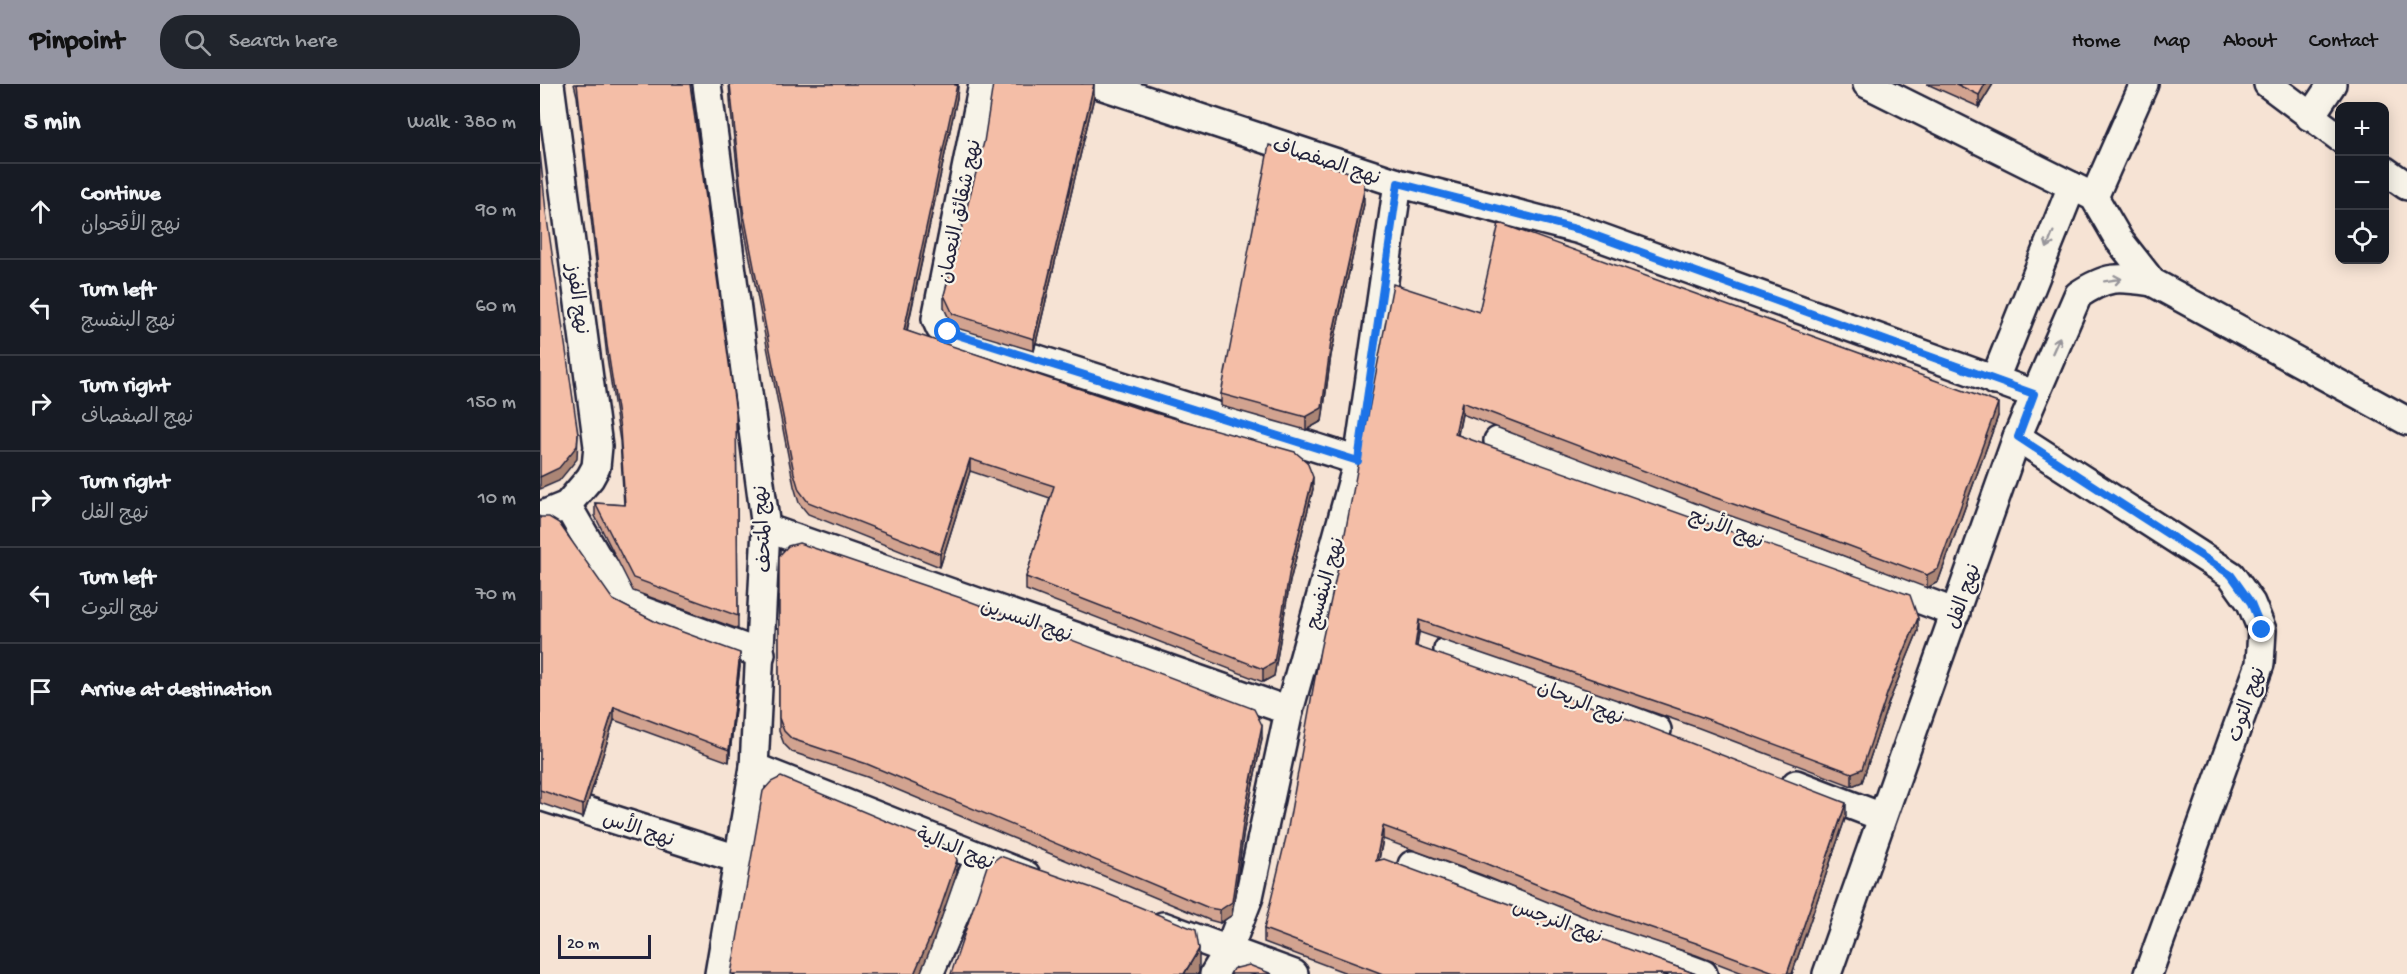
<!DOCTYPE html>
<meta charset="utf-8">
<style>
body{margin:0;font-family:"Gochi Hand","Playpen Sans Arabic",sans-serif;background:#20242c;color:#f1f3f6}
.controls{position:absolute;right:18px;top:18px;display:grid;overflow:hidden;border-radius:12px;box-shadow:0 3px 15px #0003}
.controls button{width:54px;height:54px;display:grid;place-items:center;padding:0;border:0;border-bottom:2px solid #363941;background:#171b24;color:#f1f3f6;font:30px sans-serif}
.scale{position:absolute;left:18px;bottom:15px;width:93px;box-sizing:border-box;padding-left:6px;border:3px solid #22223b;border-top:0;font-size:16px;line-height:21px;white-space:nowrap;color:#22223b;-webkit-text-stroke:4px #f7f3e8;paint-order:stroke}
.stop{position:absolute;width:18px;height:18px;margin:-14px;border:4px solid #1a73e8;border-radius:50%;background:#fff}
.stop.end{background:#1a73e8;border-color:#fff;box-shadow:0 2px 6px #0008}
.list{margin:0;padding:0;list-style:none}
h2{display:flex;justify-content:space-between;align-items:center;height:78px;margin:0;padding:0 24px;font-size:26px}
h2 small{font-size:20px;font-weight:400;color:#9ea1a6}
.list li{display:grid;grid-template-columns:39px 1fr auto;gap:18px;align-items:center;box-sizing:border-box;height:96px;padding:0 24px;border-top:2px solid #363941}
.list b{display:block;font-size:22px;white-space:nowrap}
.list p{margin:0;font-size:20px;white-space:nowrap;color:#9ea1a6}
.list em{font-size:20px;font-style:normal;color:#9ea1a6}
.icon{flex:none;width:33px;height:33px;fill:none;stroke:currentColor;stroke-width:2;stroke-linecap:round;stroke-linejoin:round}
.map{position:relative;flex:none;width:1867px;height:890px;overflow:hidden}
header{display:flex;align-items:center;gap:36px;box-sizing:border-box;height:84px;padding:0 30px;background:#9495a2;color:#111}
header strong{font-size:28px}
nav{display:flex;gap:33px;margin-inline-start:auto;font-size:21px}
.search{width:420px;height:54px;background:#20242c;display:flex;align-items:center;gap:15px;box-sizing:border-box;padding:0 21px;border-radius:24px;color:#9ea1a6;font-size:22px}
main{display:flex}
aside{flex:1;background:#171b24}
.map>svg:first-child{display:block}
</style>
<header>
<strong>Pinpoint</strong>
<div class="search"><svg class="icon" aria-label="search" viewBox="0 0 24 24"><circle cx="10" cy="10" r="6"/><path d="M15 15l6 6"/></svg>Search here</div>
<nav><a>Home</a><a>Map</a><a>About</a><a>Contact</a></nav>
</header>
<main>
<aside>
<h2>5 min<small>Walk · 380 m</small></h2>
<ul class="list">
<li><svg class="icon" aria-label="ahead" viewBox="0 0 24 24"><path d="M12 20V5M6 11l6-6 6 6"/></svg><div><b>Continue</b><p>نهج الأقحوان</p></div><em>90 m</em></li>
<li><svg class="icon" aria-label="left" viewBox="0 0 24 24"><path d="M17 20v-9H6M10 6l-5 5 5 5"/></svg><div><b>Turn left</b><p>نهج البنفسج</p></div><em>60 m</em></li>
<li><svg class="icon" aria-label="right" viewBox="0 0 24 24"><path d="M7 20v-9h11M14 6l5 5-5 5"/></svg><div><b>Turn right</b><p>نهج الصفصاف</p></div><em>150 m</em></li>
<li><svg class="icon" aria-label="right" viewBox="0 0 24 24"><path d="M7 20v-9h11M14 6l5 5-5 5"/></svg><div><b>Turn right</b><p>نهج الفل</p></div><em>10 m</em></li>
<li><svg class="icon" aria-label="left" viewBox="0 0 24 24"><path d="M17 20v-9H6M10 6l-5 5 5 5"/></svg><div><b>Turn left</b><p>نهج التوت</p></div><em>70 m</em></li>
<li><svg class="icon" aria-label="arrive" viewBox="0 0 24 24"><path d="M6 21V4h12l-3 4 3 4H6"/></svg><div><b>Arrive at destination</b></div></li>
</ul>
</aside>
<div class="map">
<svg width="1867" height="890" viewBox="0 0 1867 890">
<rect width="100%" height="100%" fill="#f6e3d4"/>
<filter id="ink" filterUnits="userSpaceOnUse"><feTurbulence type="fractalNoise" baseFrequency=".0167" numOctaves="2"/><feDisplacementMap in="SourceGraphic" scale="12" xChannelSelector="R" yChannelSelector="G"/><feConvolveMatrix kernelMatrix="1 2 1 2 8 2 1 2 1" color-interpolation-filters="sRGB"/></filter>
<g filter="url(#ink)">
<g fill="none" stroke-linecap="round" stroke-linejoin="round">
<g stroke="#22223b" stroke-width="32">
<g id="minor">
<path d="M167 0 226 444 214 683 179 890"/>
<path d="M443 0 396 235 400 244 818 377"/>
<path d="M557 0 858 99 1040 146 1494 310"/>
<path d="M1327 0 1554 113 1579 156 1612 198 1867 337"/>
<path d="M1728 0 1800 54"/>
<path d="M1770 33 1792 0"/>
<path d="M1844 86 1867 102"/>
<path d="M1554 113 1604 0"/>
<path d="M1454 297 1532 102"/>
<path d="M1477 353 1691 491 1711 519 1722 546 1720 580 1608 890"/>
<path d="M958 357 1416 529"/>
<path d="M27 421 56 471 95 524 221 570"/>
<path d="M0 432 27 421 50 394 56 383 58 362 10 0"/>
<path d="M226 444 749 627"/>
<path d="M908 566 1117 646"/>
<path d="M214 683 486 791"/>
<path d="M1256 700 1342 733"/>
<path d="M0 712 198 775"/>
<path d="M872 781 1163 890"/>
<path d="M623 842 754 890"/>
<path d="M389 890 440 773"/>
<path d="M674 890 688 867 709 813 749 627 818 377 858 99"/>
<path d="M1287 890 1477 353 1538 211C1568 191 1578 193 1612 198"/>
</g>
</g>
<use href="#minor" stroke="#f7f3e8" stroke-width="27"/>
</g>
<g fill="#d2a390" stroke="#22223b" stroke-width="1.5">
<path d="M34 0H150L196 329 198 545 93 507 55 432V419L84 421 80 357 67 273 37 12Z"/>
<path d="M189 0H418L417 14 367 247 773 405 750 497 734 592 723 598 486 506V493L510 414 430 387 400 483 268 430 259 419 254 402 203 138 191 27Z"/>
<path d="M1387 0H1453L1439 23Z"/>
<path d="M554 13 494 267 413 243 404 224V211Z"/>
<path d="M824 120 791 271 782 337 766 346 681 322V310Z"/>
<path d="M939 228 1458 332 1398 498 1387 504 1283 464 1168 424 922 330 918 351 1378 547 1348 620 1322 698 1312 702 1159 644 879 548 877 563 1306 732 1252 890H1205L1156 871 1059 839 942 791 843 755 839 776 1156 890H809L724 858V845Z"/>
<path d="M0 433 73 516 200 582 189 678 74 636 43 734 0 719Z"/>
<path d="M239 472 722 654 704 746 692 831 680 839 669 836 327 693 252 668 244 660 239 647Z"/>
</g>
<g fill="#ab8575" stroke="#22223b" stroke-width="1.5">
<path d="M415 0H418L417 14 364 259V246Z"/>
<path d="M554 0V13L494 267V255Z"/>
<path d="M1445 0H1453L1439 23V11Z"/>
<path d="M824 107V120L791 271 782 337 766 346V333L791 258Z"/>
<path d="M922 318V330L915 363V350Z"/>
<path d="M1458 319V332L1398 498 1387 504V491Z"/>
<path d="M38 350 37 375 19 397 0 405V393Z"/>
<path d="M430 375V387L400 483V470Z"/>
<path d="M773 393V405L750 497 734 592 723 598V585L750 485Z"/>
<path d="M1378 534V547L1348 620 1322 698 1312 702V689L1348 607Z"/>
<path d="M879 536V548L875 575V562Z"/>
<path d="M200 569V582L189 678V666Z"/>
<path d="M74 623V636L43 734V721Z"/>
<path d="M722 641V654L704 746 692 831 680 839V826L704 733Z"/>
<path d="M1306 719V732L1252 890H1247Z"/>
<path d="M843 742V755L836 789V777Z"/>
<path d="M417 776V789L392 861 380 890H374Z"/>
<path d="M659 865V888L658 890H644Z"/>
</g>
<g fill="#f4bea7" stroke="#22223b" stroke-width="1.5">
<path d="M37 0H150L196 329 198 532 93 494 55 419 85 421 80 345 67 261Z"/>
<path d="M190 0H415V1H417L364 246 597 324 755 368 767 378 773 393 750 485 734 579 723 585 486 493 514 402 430 375 400 470 268 418 259 406 254 389 203 126Z"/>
<path d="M453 0H554L494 255 413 230 404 211 444 58Z"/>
<path d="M1416 0H1445L1439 11Z"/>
<path d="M729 61 817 91 824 98V107L791 258 782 324 766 333 681 310Z"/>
<path d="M0 68 6 128 38 350 37 362 19 384 0 393Z"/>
<path d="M959 139 1458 319 1398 485 1387 491 1283 452 1168 411 922 318 915 350 1370 511 1378 534 1348 607 1322 685 1312 689 1159 632 879 536 875 562 1091 636 1306 719 1247 890H1239L1156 859 1059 826 942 778 843 742 836 777 844 775 1156 890H843L724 845 747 749 780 566 801 470 853 200 939 228Z"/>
<path d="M0 433H9L19 439 73 516 118 539 200 569 189 666 74 623 43 721 0 706Z"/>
<path d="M259 459 421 514 714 625 722 641 704 733 692 818 680 826 669 824 327 680 252 655 244 647 239 634V472L248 462Z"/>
<path d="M241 693 413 765 417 776 392 849 374 890H191L223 707 231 698Z"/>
<path d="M460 772 558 806 656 846 659 865 644 890H411L447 782Z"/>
<path d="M709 881 732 890H690L693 885Z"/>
</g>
<defs><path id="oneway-shaft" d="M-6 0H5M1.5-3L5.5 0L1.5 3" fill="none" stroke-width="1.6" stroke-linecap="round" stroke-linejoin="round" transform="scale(1.5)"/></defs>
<g stroke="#97959a">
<use href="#oneway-shaft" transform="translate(1510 156) rotate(112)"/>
<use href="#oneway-shaft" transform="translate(1573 196) rotate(-9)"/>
<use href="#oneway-shaft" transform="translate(1516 261) rotate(-66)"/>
</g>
</g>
<g fill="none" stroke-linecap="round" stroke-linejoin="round" filter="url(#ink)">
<path stroke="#1a73e8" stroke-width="8" d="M408 248 818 377 858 99 1040 146 1494 310 1478 353 1691 491 1711 519 1722 546"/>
</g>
<g text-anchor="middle" stroke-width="4.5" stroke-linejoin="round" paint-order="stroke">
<g font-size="20" fill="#22223b" stroke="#f7f3e8">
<text transform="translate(787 76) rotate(18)" y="7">نهج الصفصاف</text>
<text transform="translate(418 127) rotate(-78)" y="7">نهج شقائق النعمان</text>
<text transform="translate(39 215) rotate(82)" y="7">نهج الفوز</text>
<text transform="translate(1187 443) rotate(21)" y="7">نهج الأرنج</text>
<text transform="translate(221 445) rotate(-93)" y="7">نهج المتحف</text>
<text transform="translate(784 499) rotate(-74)" y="7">نهج البنفسج</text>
<text transform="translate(1422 512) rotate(-71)" y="7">نهج الفل</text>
<text transform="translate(487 535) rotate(19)" y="7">نهج النسرين</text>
<text transform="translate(1041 617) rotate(21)" y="7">نهج الريحان</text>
<text transform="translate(1705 620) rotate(-71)" y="7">نهج التوت</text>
<text transform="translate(99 744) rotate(18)" y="7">نهج الأس</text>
<text transform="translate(416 763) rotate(22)" y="7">نهج الدالية</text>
<text transform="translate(1018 836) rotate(20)" y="7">نهج النرجس</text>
</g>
</g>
</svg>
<div class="controls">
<button>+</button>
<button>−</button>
<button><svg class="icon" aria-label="locate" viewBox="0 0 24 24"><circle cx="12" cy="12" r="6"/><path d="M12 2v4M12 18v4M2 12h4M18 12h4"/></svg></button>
</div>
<div class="scale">20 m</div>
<div class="stop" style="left:408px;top:248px"></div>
<div class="stop end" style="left:1722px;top:546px"></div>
</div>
</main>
